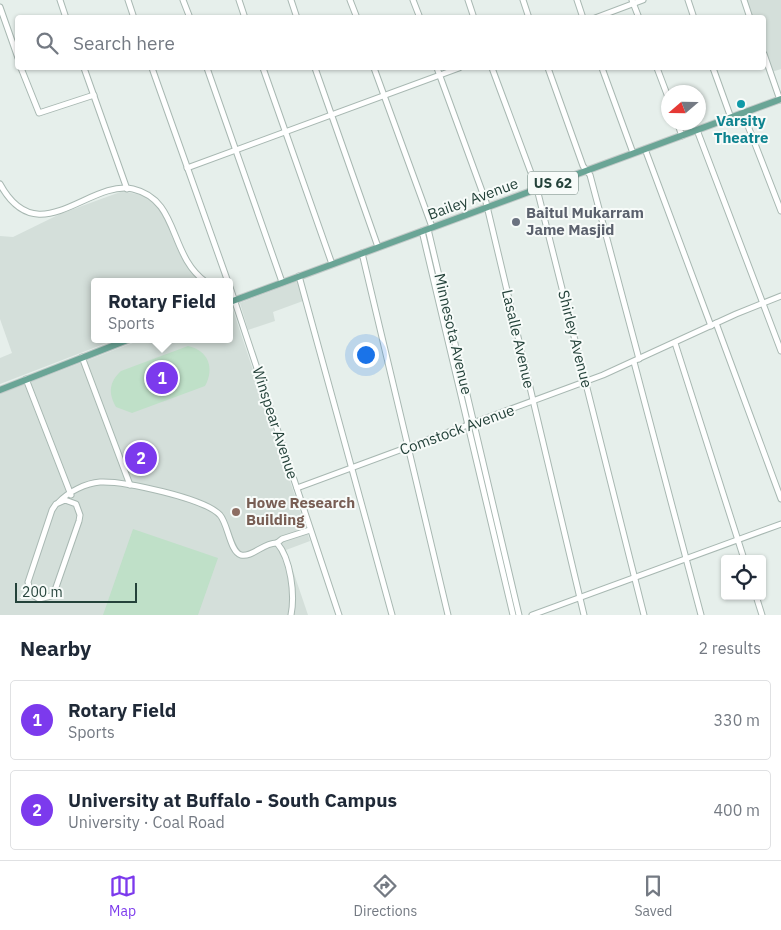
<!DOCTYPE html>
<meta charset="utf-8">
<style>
body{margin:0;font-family:"IBM Plex Sans",sans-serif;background:#f6f6f7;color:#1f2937}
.controls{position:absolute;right:15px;bottom:15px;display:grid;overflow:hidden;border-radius:5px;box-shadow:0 1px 4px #0004}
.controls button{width:45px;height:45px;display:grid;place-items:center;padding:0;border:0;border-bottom:1px solid #e0e1e3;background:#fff;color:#1f2937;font:25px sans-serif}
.compass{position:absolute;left:661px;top:85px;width:45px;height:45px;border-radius:50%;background:#fff;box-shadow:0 1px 4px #0004;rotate:250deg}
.scale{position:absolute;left:15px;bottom:12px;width:122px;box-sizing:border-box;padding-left:5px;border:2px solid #24423a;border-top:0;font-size:14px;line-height:18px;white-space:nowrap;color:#24423a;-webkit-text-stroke:4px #f7fbf9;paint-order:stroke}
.you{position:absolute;left:365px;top:354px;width:18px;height:18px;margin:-12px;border:4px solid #fff;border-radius:50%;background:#1a73e8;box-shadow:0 0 0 8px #1a73e833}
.badge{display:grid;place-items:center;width:32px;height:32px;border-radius:50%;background:#7c3aed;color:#fff;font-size:16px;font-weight:700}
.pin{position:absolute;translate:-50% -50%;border:2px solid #fff;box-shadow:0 1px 5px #0006}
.popup{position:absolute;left:91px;top:278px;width:142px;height:65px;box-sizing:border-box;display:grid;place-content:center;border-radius:5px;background:#fff;filter:drop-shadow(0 1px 4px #0005);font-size:16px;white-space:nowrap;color:#747a83}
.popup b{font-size:19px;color:#1f2937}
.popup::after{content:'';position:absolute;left:50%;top:100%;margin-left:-10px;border:10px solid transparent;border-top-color:#fff}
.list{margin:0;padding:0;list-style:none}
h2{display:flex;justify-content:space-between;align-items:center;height:65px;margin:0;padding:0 20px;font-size:21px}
h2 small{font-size:16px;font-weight:400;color:#747a83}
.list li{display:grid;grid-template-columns:32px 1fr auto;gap:15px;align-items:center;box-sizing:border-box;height:80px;margin:0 10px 10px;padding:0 10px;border:1px solid #e0e1e3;border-radius:5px}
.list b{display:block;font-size:19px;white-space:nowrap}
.list p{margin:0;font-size:16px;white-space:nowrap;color:#747a83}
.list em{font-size:16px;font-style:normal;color:#747a83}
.icon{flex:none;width:28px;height:28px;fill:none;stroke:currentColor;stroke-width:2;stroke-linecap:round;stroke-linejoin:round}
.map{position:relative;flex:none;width:781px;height:615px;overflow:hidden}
.search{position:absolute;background:#fff;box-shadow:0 1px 4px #0004;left:15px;right:15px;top:15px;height:55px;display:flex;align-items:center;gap:12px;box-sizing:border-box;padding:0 18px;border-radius:5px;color:#747a83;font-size:19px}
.sheet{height:245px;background:#fff}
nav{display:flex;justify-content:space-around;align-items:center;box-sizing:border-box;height:70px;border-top:1px solid #e0e1e3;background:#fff;font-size:14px;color:#747a83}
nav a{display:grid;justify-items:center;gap:2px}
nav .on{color:#7c3aed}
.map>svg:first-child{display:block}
</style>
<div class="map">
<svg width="781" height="615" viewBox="0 0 781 615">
<rect width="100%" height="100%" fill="#e6efeb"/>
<g fill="#d4dfda">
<path d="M746 0H781V69L772 72 764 48V18L752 17Z"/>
<path d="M123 191 145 196 161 210 182 259 202 282H94V339H117L0 384V358L12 353 0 319V236L13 237 60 214Z"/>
<path d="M296 282 299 283 303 301 273 312 275 321 248 330 240 303Z"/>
<path d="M230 307H232L310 541 286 550 308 615H0V394L143 339H230Z"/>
</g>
<g fill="#bfe0c8">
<path d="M188 346C208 350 215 368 205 386L132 413 116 407C108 393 109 382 121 371Z"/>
<path d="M133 529 218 558 198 615H103Z"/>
</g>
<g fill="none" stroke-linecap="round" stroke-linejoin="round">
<g stroke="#a8b8b2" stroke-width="7">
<g id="minor">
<path d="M60 0 66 18"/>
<path d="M128 0 134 18"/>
<path d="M183 0 190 18"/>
<path d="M239 0 245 18"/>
<path d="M291 0 297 18"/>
<path d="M350 0 357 18"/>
<path d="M413 0 420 18"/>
<path d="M468 0 474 18"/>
<path d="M523 0 529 18"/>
<path d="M577 0 583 18"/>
<path d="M632 0 639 18"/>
<path d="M688 0 694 18"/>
<path d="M744 0 750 18"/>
<path d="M0 7 18 58"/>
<path d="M595 18 643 0"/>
<path d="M764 54 780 100"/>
<path d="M21 68 39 113 94 95"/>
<path d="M84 68 127 189"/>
<path d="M152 68 228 282"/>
<path d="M207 68 282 282"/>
<path d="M263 68 332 264"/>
<path d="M315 68 378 247"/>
<path d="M374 68 432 227"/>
<path d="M437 68 486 202 584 615"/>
<path d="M492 68 537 189 644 615"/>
<path d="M548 68 583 166 590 175 639 359"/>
<path d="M602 68 633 153"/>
<path d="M657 68 668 97"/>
<path d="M713 68 731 118"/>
<path d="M743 113 781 211"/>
<path d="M677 122 682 136"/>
<path d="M697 130 781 351"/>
<path d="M645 149 711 326"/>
<path d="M187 168 459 68"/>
<path d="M0 184C38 254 89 179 133 189 180 200 168 255 206 282"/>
<path d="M428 229 519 615"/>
<path d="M422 231 513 615"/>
<path d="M362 253 448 615"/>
<path d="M299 276 392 615"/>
<path d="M230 287 339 615"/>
<path d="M716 323 781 499"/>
<path d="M675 343 744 559"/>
<path d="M82 357 130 485"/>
<path d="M634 362 701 615"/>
<path d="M26 379 71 495"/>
<path d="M297 488 603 375 736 314 781 296"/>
<path d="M65 500 76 504 80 515 79 521 54 593 51 596 39 599 31 594 28 582 52 510 56 504Z"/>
<path d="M59 502C68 492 86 483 100 482 124 481 204 498 220 515 228 524 230 552 241 555 252 558 264 542 277 543"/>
<path d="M277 543C291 559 295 595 291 615"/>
<path d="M277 543 282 539 310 530"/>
<path d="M756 596 762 615"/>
<path d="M532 615 781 524"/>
</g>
</g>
<g stroke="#c2cac8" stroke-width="8">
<g id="major">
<path d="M230 302 781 99"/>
<path d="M0 390 130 339"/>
</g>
</g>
<use href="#minor" stroke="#fff" stroke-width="5"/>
<use href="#major" stroke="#6aa596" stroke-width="6"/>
</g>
<circle fill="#0f9aa8" stroke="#f7fbf9" stroke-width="2" cx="741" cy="104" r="5"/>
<circle fill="#6b7280" stroke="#f7fbf9" stroke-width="2" cx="516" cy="222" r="5"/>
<circle fill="#8d6e63" stroke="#f7fbf9" stroke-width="2" cx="236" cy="512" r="5"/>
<g text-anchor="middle" stroke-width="4" stroke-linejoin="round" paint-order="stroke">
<rect fill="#f7fbf9" stroke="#637a73" stroke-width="1" x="528" y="171.5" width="50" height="23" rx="4"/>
<g font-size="14" font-weight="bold" fill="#24423a">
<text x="553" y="188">US 62</text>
</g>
<g font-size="15" font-weight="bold" fill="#0d838f" stroke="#f7fbf9">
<text x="741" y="126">Varsity<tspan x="741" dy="17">Theatre</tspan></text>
</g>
<g font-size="15" fill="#24423a" stroke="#f7fbf9">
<text transform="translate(473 199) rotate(-20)" y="5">Bailey Avenue</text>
<text transform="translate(453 334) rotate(77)" y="5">Minnesota Avenue</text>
<text transform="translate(518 339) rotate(77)" y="5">Lasalle Avenue</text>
<text transform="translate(575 339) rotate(76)" y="5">Shirley Avenue</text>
<text transform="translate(275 423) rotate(72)" y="5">Winspear Avenue</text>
<text transform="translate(457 430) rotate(-20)" y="5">Comstock Avenue</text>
</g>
<g font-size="15" font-weight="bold" fill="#5b616d" stroke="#f7fbf9" text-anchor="start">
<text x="526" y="218">Baitul Mukarram<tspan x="526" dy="17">Jame Masjid</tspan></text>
</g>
<g font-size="15" font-weight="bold" fill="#785e54" stroke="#f7fbf9" text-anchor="start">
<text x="246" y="508">Howe Research<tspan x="246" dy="17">Building</tspan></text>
</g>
</g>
</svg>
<div class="controls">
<button><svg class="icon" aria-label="locate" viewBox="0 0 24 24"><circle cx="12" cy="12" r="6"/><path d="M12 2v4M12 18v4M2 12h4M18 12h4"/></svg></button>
</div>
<svg class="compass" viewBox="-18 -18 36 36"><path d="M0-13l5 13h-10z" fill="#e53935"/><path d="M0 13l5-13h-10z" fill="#747a83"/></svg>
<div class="scale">200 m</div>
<div class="you"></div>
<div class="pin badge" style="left:162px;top:378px">1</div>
<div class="popup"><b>Rotary Field</b>Sports</div>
<div class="pin badge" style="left:141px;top:458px">2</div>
<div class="search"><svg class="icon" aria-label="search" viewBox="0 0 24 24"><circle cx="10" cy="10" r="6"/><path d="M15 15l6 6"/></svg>Search here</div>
</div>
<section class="sheet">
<h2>Nearby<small>2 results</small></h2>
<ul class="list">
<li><span class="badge">1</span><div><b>Rotary Field</b><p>Sports</p></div><em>330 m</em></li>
<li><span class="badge">2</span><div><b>University at Buffalo - South Campus</b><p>University · Coal Road</p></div><em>400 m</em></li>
</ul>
</section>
<nav>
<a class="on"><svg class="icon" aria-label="map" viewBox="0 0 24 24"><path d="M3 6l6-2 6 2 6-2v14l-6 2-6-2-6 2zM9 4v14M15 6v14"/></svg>Map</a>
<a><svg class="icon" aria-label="directions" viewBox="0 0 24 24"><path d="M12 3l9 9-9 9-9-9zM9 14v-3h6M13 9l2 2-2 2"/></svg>Directions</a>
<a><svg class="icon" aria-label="saved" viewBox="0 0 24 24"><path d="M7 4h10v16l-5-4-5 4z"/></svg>Saved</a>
</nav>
